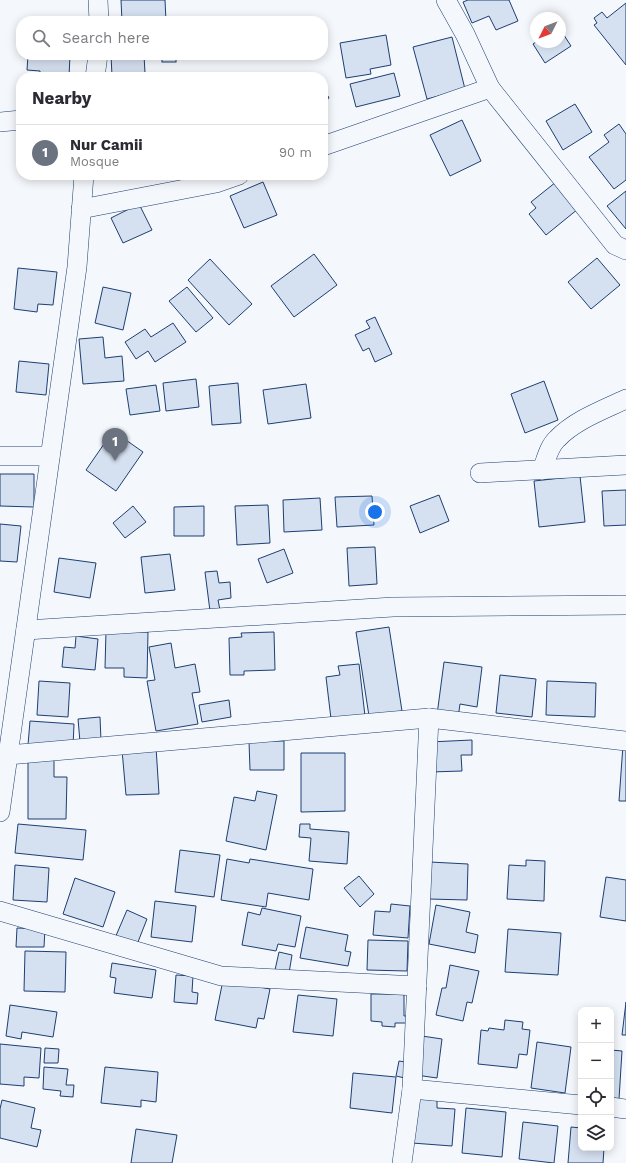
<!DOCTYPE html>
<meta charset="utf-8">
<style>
body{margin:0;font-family:"Work Sans",sans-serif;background:#f2f2f3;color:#2b2b33}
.controls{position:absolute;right:12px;bottom:12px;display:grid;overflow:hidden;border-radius:8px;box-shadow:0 2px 10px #0003}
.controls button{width:36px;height:36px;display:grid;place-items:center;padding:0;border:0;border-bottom:1px solid #e1e1e2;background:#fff;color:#2b2b33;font:20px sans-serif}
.compass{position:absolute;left:530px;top:12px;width:36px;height:36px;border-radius:50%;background:#fff;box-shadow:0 2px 10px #0003;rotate:228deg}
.you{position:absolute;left:375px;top:512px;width:14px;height:14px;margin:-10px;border:3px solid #fff;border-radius:50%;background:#1a73e8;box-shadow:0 0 0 6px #1a73e833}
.badge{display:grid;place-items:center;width:26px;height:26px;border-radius:50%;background:#d93025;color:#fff;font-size:13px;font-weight:700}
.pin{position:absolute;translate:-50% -33px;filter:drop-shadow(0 1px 2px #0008)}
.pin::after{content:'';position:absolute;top:21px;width:14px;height:12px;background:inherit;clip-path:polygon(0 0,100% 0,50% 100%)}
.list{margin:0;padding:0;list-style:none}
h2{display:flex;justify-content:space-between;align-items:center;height:52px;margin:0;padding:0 16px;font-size:17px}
h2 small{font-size:13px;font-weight:400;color:#7c7c81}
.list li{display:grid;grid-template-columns:26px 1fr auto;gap:12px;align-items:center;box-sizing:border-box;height:56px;padding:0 16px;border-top:1px solid #e1e1e2}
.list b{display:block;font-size:15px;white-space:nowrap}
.list p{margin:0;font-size:13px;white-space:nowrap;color:#7c7c81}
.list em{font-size:13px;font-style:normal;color:#7c7c81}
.icon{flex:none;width:22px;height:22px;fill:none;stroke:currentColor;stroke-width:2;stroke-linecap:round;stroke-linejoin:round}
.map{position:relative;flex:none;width:626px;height:1163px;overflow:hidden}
.search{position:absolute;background:#fff;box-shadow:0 2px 10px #0003;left:16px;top:16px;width:312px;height:44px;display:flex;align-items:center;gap:10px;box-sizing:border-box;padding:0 14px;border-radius:16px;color:#7c7c81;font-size:15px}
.panel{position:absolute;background:#fff;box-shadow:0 2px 10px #0003;left:16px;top:72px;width:312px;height:108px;border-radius:16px}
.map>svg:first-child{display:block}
</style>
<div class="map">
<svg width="626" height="1163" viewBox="0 0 626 1163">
<rect width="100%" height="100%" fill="#f4f7fb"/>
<g fill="#d5e0f0" stroke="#1d3f73">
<path d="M121 0H165L166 21H122Z"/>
<path d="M468 0H509L518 21 496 30 489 16 472 23 463 2Z"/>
<path d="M626 3V65L594 25 597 23 594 18 602 12 607 18Z"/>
<path d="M560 29 571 46 545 63 533 44 536 42H560Z"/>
<path d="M386 35 391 65 370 69 371 74 346 78 340 43Z"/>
<path d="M452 37 465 89 427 99 413 47Z"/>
<path d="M28 55H70L69 77 40 76V71L27 70Z"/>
<path d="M111 55H144L145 73 112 76Z"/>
<rect x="162" y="55" width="14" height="7"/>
<path d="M394 73 400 96 356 107 350 84Z"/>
<path d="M323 94 329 97 323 108Z"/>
<path d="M575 104 592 132 563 150 546 121Z"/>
<path d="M462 120 481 161 450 176 430 135Z"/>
<path d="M619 124 626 134V180L614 189 589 157 609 142 604 135Z"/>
<path d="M263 182 277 215 244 228 230 196Z"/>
<path d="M556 182 578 209 546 235 529 214 536 208 531 202Z"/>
<path d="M626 191V229L607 206Z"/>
<path d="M139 204 152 230 123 243 111 218Z"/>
<path d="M314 254 337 285 294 317 271 286Z"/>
<path d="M597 258 620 285 591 309 568 282Z"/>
<path d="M210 259 252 304 229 325 188 280Z"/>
<path d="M18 268 57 272 53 305 38 304 37 312 14 309Z"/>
<path d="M103 287 131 293 123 330 95 323Z"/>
<path d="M187 287 213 318 196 332 169 301Z"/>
<path d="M375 317 392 354 375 362 369 348 363 351 355 335 370 328 366 321Z"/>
<path d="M173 323 186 342 155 362 148 351 136 359 125 342 145 329 151 337Z"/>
<path d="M103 337 105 358 122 356 124 381 83 384 79 339Z"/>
<path d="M19 361 49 364 46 395 16 392Z"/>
<path d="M196 379 199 407 166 411 163 383Z"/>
<path d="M544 381 558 420 525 433 511 394Z"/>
<path d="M238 383 241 423 212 425 209 386Z"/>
<path d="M306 384 311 418 268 424 263 390Z"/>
<path d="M156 385 160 411 130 415 126 389Z"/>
<path d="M113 431 143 452 116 491 86 470Z"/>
<path d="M0 474H34V507L0 506Z"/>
<path d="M580 476 585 522 539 527 534 481Z"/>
<path d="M626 490V525L604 526 602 491Z"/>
<path d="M439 495 449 521 420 533 410 506Z"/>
<path d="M372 496 374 525 337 527 335 497Z"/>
<path d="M320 498 322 530 284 532 283 500Z"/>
<path d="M268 505 270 543 237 545 235 506Z"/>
<path d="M133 506 146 522 125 538 113 523Z"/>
<path d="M204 506V536H174V507Z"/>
<path d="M0 524 21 526 17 562 0 561Z"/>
<path d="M375 547 377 584 349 586 347 548Z"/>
<path d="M284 549 293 573 267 583 258 559Z"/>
<path d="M170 554 175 590 145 593 141 557Z"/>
<path d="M59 558 96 563 90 598 54 592Z"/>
<path d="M217 571 219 583 230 582 231 598 218 600 220 610 210 611 205 572Z"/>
<path d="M389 627 402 711 369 716 356 632Z"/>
<path d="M106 631 148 632 147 678 124 677V668H105Z"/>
<path d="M274 632 275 670 244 671V675H230L229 638 242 637 241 633Z"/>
<path d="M76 636 98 639 95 670 62 667 64 647 75 648Z"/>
<path d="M171 643 175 668 195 664 200 692 192 693 198 724 156 731 147 681 155 680 149 647Z"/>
<path d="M444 662 482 667 477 707 460 704 458 718 437 715Z"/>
<path d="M359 664 365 716 331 719 326 677 340 675 338 666Z"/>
<path d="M500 675 536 679 532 717 496 713Z"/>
<path d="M39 681 70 683 68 717 37 715Z"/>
<path d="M547 681 596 683 595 717 546 715Z"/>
<path d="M229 700 231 717 202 722 199 705Z"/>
<path d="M100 717 101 741 80 742 78 719Z"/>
<path d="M30 721 74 724 73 747 28 745Z"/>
<path d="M472 740V755H461L462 771 430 772 429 742Z"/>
<path d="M249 741H284V770H250Z"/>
<path d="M623 745H626V801H619Z"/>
<path d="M156 747 159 794 126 795 122 750Z"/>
<path d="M301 753H345V811L301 812Z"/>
<path d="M28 760H54V777H67L66 819H28Z"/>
<path d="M257 791 277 795 266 850 226 841 234 797 255 801Z"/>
<path d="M18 824 86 830 83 860 15 853Z"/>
<path d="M300 824H310V829L349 832 347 864 309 861 311 838 299 837Z"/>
<path d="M180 850 220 855 214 897 175 892Z"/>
<path d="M227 859 249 863 250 859 313 869 309 900 268 893 266 907 221 900Z"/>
<path d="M526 860 545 861 544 901 507 899 509 865 526 866Z"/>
<path d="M430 862 468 864 467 900 429 899Z"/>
<path d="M15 865 49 868 47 902 13 900Z"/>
<path d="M359 876 374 894 360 907 344 888Z"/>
<path d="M606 877 626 880V921L600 917Z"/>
<path d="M75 878 115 892 103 927 63 914Z"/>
<path d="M155 901 196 906 192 942 151 937Z"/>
<path d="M391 904 410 906 408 938 373 935 375 911 390 912Z"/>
<path d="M436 905 470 912 466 932 478 935 475 953 429 944Z"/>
<path d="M262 908 301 916 295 947 278 944 276 951 242 945 248 912 260 915Z"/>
<path d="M127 910 147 919 136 947 115 938Z"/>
<path d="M306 927 348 935 345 951 351 952 348 966 300 958Z"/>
<path d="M17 928 45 929 44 947H16Z"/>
<path d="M508 929 561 933 558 975 505 972Z"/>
<path d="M368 940 408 941 407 971 367 970Z"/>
<path d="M25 951 66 952 65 992 24 991Z"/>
<path d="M279 952 292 955 289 973 275 970Z"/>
<path d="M112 963 156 970 152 998 114 993 116 978 110 977Z"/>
<path d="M450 965 479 971 472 1003 467 1002 463 1021 436 1015 442 988H446Z"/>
<path d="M176 975 193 976 192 992 198 993 197 1004 174 1002Z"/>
<path d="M223 980 270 989 264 1019 258 1018 256 1028 215 1020Z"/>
<path d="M371 994H404V1016H411V1023H395V1027L382 1026V1022L371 1021Z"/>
<path d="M298 995 337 999 333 1036 293 1032Z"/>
<path d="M626 1002V1035H622Z"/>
<path d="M10 1005 57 1012 53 1037 22 1032 21 1039 6 1036Z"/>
<path d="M505 1020 523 1022 522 1029 530 1030 527 1055 519 1054 517 1068 478 1064 481 1030 488 1031 489 1028 504 1030Z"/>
<path d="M422 1036 442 1039 437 1078 416 1075Z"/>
<path d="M537 1042 571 1047 565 1093 531 1088Z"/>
<path d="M0 1044 41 1048 39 1078 24 1077V1086L0 1084Z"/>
<path d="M45 1048 59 1049 58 1063H44Z"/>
<path d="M611 1050 622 1051 619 1099 611 1098Z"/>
<path d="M399 1061 412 1063 409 1079 396 1076Z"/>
<path d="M44 1067 68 1069 66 1085H74L73 1097 60 1096 61 1091 43 1089Z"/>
<path d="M105 1067 158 1072 156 1102 141 1100V1107L101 1103Z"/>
<path d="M353 1073 396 1077 392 1113 350 1108Z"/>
<path d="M415 1099 437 1100V1108L455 1109 452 1146 412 1143Z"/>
<path d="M2 1100 35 1108 31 1128 41 1130 37 1147 0 1138V1109Z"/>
<path d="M466 1108 506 1112 502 1157 462 1153Z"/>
<path d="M523 1122 558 1126 554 1163 519 1159Z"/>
<path d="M571 1127 581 1128V1148H604L603 1163H568Z"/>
<path d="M136 1129 177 1135 172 1163H131Z"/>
</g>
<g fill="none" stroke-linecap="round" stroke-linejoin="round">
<g stroke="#1d3f73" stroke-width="20">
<g id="minor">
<path d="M98 0 99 21"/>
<path d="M446 0 465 34 490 88"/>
<path d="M95 77 98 55"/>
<path d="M0 122 21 120"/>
<path d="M323 146 490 88 615 245 626 250"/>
<path d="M81 209 216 183 239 175"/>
<path d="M0 456H50"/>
<path d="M542 470C546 460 549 446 557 439 575 420 603 410 626 399"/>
<path d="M480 473 626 465"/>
<path d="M26 630 393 607 626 605"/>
<path d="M8 755 429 718 626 741"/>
<path d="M0 812 77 267 84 175"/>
<path d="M0 911 221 976 417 986"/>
<path d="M412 1089 581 1105"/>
<path d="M611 1107 626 1109"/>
<path d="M402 1163 412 1089 429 718"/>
</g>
</g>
<use href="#minor" stroke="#f4f7fb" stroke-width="19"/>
</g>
</svg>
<div class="controls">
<button>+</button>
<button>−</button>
<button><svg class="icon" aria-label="locate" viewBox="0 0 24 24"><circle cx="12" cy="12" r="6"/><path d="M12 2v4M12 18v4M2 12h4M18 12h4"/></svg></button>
<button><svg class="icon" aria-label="layers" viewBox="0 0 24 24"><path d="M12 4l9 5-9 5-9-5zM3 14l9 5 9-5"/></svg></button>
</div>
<svg class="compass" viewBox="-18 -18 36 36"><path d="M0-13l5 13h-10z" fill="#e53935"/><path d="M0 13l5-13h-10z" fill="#7c7c81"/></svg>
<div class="you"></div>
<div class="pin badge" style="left:115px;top:461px;background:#6b7280">1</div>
<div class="search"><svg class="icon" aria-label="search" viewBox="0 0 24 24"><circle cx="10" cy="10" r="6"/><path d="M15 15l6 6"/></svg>Search here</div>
<section class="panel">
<h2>Nearby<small></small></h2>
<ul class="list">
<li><span class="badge" style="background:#6b7280">1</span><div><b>Nur Camii</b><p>Mosque</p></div><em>90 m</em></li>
</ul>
</section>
</div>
